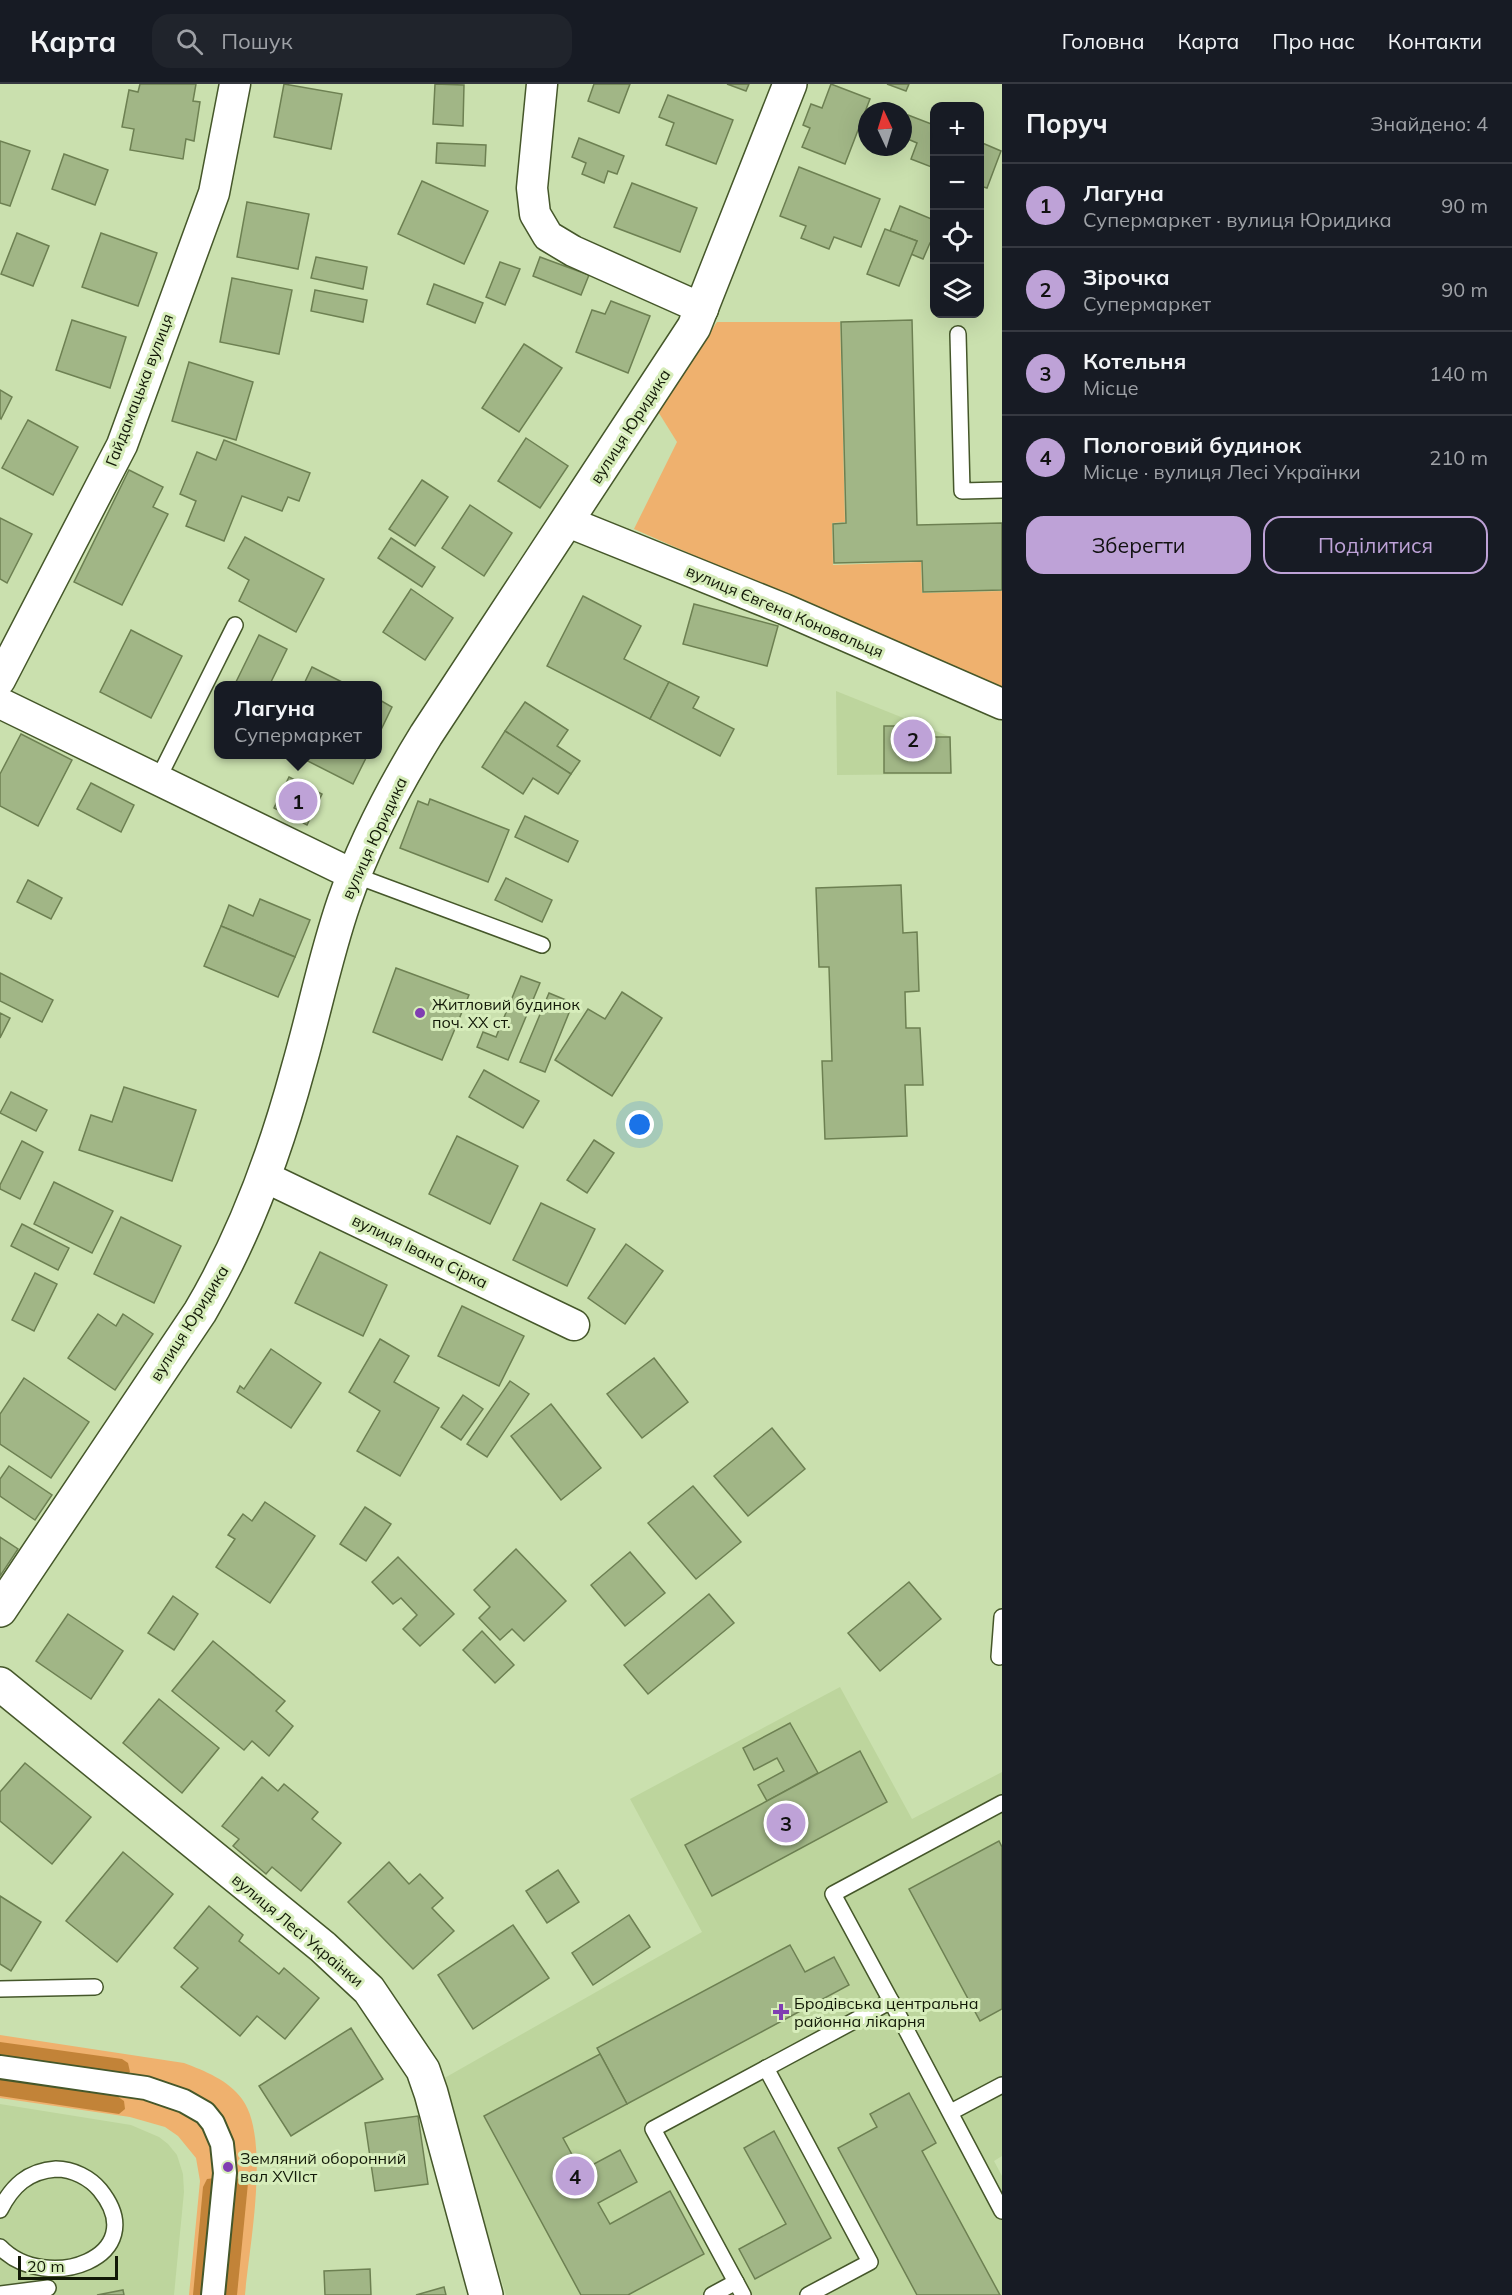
<!DOCTYPE html>
<html lang="uk">
<meta charset="utf-8">
<style>
body{margin:0;font-family:Mulish,sans-serif;background:#20242c;color:#f1f3f6}
.controls{position:absolute;right:18px;top:18px;display:grid;overflow:hidden;border-radius:12px;box-shadow:0 6px 24px #0002}
.controls button{width:54px;height:54px;display:grid;place-items:center;padding:0;border:0;border-bottom:2px solid #363941;background:#171b24;color:#f1f3f6;font:30px sans-serif}
.compass{position:absolute;left:858px;top:18px;width:54px;height:54px;border-radius:50%;background:#171b24;box-shadow:0 6px 24px #0002;rotate:356deg}
.scale{position:absolute;left:18px;bottom:15px;width:100px;box-sizing:border-box;padding-left:6px;border:3px solid #121907;border-top:0;font-size:16px;line-height:21px;white-space:nowrap;color:#121907;-webkit-text-stroke:4px #d7edbb;paint-order:stroke}
.you{position:absolute;left:640px;top:1041px;width:21px;height:21px;margin:-15px;border:4px solid #fff;border-radius:50%;background:#1a73e8;box-shadow:0 0 0 9px #1a73e833}
.badge{display:grid;place-items:center;width:39px;height:39px;border-radius:50%;background:#bea2d7;color:#111;font-size:20px;font-weight:700}
.pin{position:absolute;translate:-50% -50%;border:3px solid #fff;box-shadow:0 2px 6px #0006}
.popup{position:absolute;left:214px;top:597px;width:168px;height:78px;box-sizing:border-box;display:grid;place-content:center;border-radius:12px;background:#171b24;filter:drop-shadow(0 2px 4px #0005);font-size:20px;white-space:nowrap;color:#9ea1a6}
.popup b{font-size:22px;color:#f1f3f6}
.popup::after{content:'';position:absolute;left:50%;top:100%;margin-left:-12px;border:12px solid transparent;border-top-color:#171b24}
.list{margin:0;padding:0;list-style:none}
h2{display:flex;justify-content:space-between;align-items:center;height:78px;margin:0;padding:0 24px;font-size:26px}
h2 small{font-size:20px;font-weight:400;color:#9ea1a6}
.list li{display:grid;grid-template-columns:39px 1fr auto;gap:18px;align-items:center;box-sizing:border-box;height:84px;padding:0 24px;border-top:2px solid #363941}
.list b{display:block;font-size:22px;white-space:nowrap}
.list p{margin:0;font-size:20px;white-space:nowrap;color:#9ea1a6}
.list em{font-size:20px;font-style:normal;color:#9ea1a6}
.actions{display:flex;gap:12px;padding:18px 24px}
.actions a{flex:1;padding:14px 0;border:2px solid #bea2d7;border-radius:18px;text-align:center;font-size:21px;color:#bea2d7}
.actions .main{background:#bea2d7;color:#111}
.icon{flex:none;width:33px;height:33px;fill:none;stroke:currentColor;stroke-width:2;stroke-linecap:round;stroke-linejoin:round}
.map{position:relative;flex:none;width:1002px;height:2211px;overflow:hidden}
header{display:flex;align-items:center;gap:36px;box-sizing:border-box;height:84px;padding:0 30px;background:#171b24;border-bottom:2px solid #363941}
header strong{font-size:28px}
nav{display:flex;gap:33px;margin-inline-start:auto;font-size:21px}
.search{width:420px;height:54px;background:#20242c;display:flex;align-items:center;gap:15px;box-sizing:border-box;padding:0 21px;border-radius:18px;color:#9ea1a6;font-size:22px}
main{display:flex}
aside{flex:1;background:#171b24}
.map>svg:first-child{display:block}
</style>
<header>
<strong>Карта</strong>
<div class="search"><svg class="icon" aria-label="search" viewBox="0 0 24 24"><circle cx="10" cy="10" r="6"/><path d="M15 15l6 6"/></svg>Пошук</div>
<nav><a>Головна</a><a>Карта</a><a>Про нас</a><a>Контакти</a></nav>
</header>
<main>
<div class="map">
<svg width="1002" height="2211" viewBox="0 0 1002 2211">
<rect width="100%" height="100%" fill="#cae0ae"/>
<g fill="#bdd59d">
<path d="M836 607 951 653V690L837 691Z"/>
<path d="M840 1603 912 1735 1002 1688V2072L994 2077 1002 2092V2211H506L441 1996 702 1848 630 1715Z"/>
<path d="M0 2020 131 2041 159 2053 168 2060 177 2071 183 2090 184 2108 174 2211H0Z"/>
</g>
<g fill="#efb16e">
<path d="M717 238H840L845 438 832 439 833 481 921 478 922 509 1002 507V607L634 445 677 358 657 326Z"/>
<path d="M0 1951 184 1979C205 1987 228 1996 242 2015 271 2054 249 2163 245 2211H189L200 2097 196 2074 178 2052 165 2043 130 2033 0 2014Z"/>
</g>
<g fill="#c28338">
<path d="M0 1958 122 1975 128 1979 130 1988 123 1993 0 1974Z"/>
<path d="M0 1995 117 2012 124 2017 125 2025 119 2030 0 2012Z"/>
<path d="M215 2094 210 2211H193L203 2103 207 2095Z"/>
<path d="M243 2094 248 2099 237 2211H220L234 2095Z"/>
</g>
<g fill="#a1b686" stroke="#6d8052" stroke-width="1.5">
<path d="M140 0H196L193 17 200 18 194 57 186 55 183 75 130 66 134 45 122 43 129 6 138 8Z"/>
<path d="M284 0 342 10 331 65 274 53Z"/>
<path d="M435 0 464 1 463 42 433 40Z"/>
<path d="M594 0H630L619 29 588 17Z"/>
<path d="M727 0H749L746 7Z"/>
<path d="M831 0 870 15 845 80 802 63 810 44 803 41 811 20 822 24Z"/>
<path d="M887 0H909L906 7Z"/>
<path d="M668 11 733 36 716 80 666 61 674 39 659 33Z"/>
<path d="M908 31 934 41V84L911 75 917 59 903 53V44Z"/>
<path d="M579 54 624 72 617 90 608 87 604 99 582 90 586 79 572 73Z"/>
<path d="M0 57 30 67 10 122 0 119Z"/>
<path d="M980 58 1001 67 987 104 980 102Z"/>
<path d="M437 59 486 61 485 82 436 79Z"/>
<path d="M64 70 108 86 95 121 52 105Z"/>
<path d="M799 83 880 115 861 163 834 153 829 165 801 154 806 142 780 132Z"/>
<path d="M422 97 488 127 464 180 398 150Z"/>
<path d="M632 99 697 124 680 168 614 143Z"/>
<path d="M247 118 309 130 298 185 237 173Z"/>
<path d="M900 122 934 136V161L930 159 923 175 911 170 917 157 890 147Z"/>
<path d="M885 145 917 157 899 202 867 190Z"/>
<path d="M17 149 49 162 33 202 1 190Z"/>
<path d="M101 149 157 169 138 222 82 203Z"/>
<path d="M316 173 367 183 363 205 311 194Z"/>
<path d="M540 173 589 191 581 211 533 192Z"/>
<path d="M500 178 520 185 505 221 486 213Z"/>
<path d="M232 194 292 206 279 270 220 258Z"/>
<path d="M434 200 483 219 475 239 427 220Z"/>
<path d="M315 206 367 216 363 238 311 227Z"/>
<path d="M611 217 650 232 628 289 576 268 592 226 605 230Z"/>
<path d="M72 236 126 253 110 304 56 286Z"/>
<path d="M912 236 917 441 1002 439V506L923 508 922 477 834 479 833 440 846 439 841 238Z"/>
<path d="M524 260 562 284 519 348 482 324Z"/>
<path d="M189 278 253 298 236 356 172 337Z"/>
<path d="M0 306 12 313 1 335 0 334Z"/>
<path d="M28 336 78 363 53 411 2 384Z"/>
<path d="M526 354 568 382 540 424 498 397Z"/>
<path d="M224 356 310 389 299 417 288 413 282 427 242 412 224 457 186 442 196 417 180 410 197 368 216 376Z"/>
<path d="M129 386 163 403 153 423 168 430 122 521 74 498Z"/>
<path d="M422 396 448 413 415 462 389 445Z"/>
<path d="M470 421 512 449 484 492 442 464Z"/>
<path d="M0 434 32 450 7 499 0 495Z"/>
<path d="M245 453 324 495 296 548 239 517 249 496 228 484Z"/>
<path d="M391 454 435 483 422 503 378 474Z"/>
<path d="M411 505 453 534 425 576 383 548Z"/>
<path d="M583 512 641 542 624 575 669 598 650 635 547 582Z"/>
<path d="M694 520 778 542 767 582 683 560Z"/>
<path d="M131 546 182 572 151 634 100 608Z"/>
<path d="M259 551 287 565 269 602H234Z"/>
<path d="M312 583 350 602H303Z"/>
<path d="M669 598 699 613 693 624 734 645 720 672 650 635Z"/>
<path d="M378 615 392 623 378 652Z"/>
<path d="M525 618 568 646 557 662 580 677 571 690 505 647Z"/>
<path d="M884 642H923V653H950L951 689H884Z"/>
<path d="M505 647 571 690 558 710 533 694 523 710 482 683Z"/>
<path d="M21 650 72 676 38 742 0 722V690Z"/>
<path d="M294 670H368L353 700Z"/>
<path d="M289 693 322 710 307 741 274 724Z"/>
<path d="M91 699 134 721 121 748 77 725Z"/>
<path d="M430 715 509 746 488 798 400 764 418 717 428 721Z"/>
<path d="M525 732 578 757 568 778 515 753Z"/>
<path d="M506 794 552 816 542 838 495 816Z"/>
<path d="M28 796 62 814 51 835 17 818Z"/>
<path d="M901 801 903 849 917 848 919 907 905 908 906 944H920L923 1001H905L907 1052 825 1055 822 977H832L829 883H819L816 804Z"/>
<path d="M260 815 310 836 295 873 221 842 229 821 253 832Z"/>
<path d="M221 842 295 873 278 913 204 882Z"/>
<path d="M396 884 469 911 442 976 373 948Z"/>
<path d="M0 889 53 916 42 938 0 917Z"/>
<path d="M521 892 540 899 508 976 477 963 483 948 496 953Z"/>
<path d="M622 908 662 934 612 1012 555 976 588 925 605 935Z"/>
<path d="M549 909 573 919 545 988 520 978Z"/>
<path d="M0 929 10 934 0 954Z"/>
<path d="M484 986 539 1017 523 1044 469 1013Z"/>
<path d="M124 1003 196 1026 172 1097 79 1066 91 1031 112 1038Z"/>
<path d="M11 1008 47 1026 36 1047 0 1029Z"/>
<path d="M457 1052 518 1082 490 1140 429 1110Z"/>
<path d="M594 1056 614 1069 587 1109 567 1096Z"/>
<path d="M22 1057 43 1068 20 1115 0 1105V1101Z"/>
<path d="M54 1098 113 1127 92 1169 34 1140Z"/>
<path d="M541 1119 595 1145 567 1202 513 1176Z"/>
<path d="M121 1133 181 1162 154 1219 94 1190Z"/>
<path d="M22 1140 69 1164 58 1186 11 1162Z"/>
<path d="M626 1160 663 1187 625 1240 588 1214Z"/>
<path d="M320 1168 387 1201 363 1252 295 1219Z"/>
<path d="M35 1189 57 1200 34 1247 12 1236Z"/>
<path d="M462 1222 524 1252 499 1302 438 1272Z"/>
<path d="M98 1230 116 1242 123 1230 153 1250 115 1306 68 1274Z"/>
<path d="M380 1255 409 1272 394 1298 439 1324 400 1392 357 1367 380 1327 349 1308Z"/>
<path d="M271 1265 321 1299 291 1344 237 1308 240 1302 244 1305Z"/>
<path d="M654 1274 688 1318 642 1354 607 1310Z"/>
<path d="M24 1294 89 1338 51 1394 0 1360V1330Z"/>
<path d="M510 1297 529 1310 487 1373 467 1360Z"/>
<path d="M463 1311 483 1325 461 1356 441 1343Z"/>
<path d="M551 1320 601 1384 561 1416 511 1352Z"/>
<path d="M772 1344 805 1385 748 1432 714 1392Z"/>
<path d="M9 1382 52 1411 35 1436 0 1412V1395Z"/>
<path d="M693 1402 741 1458 696 1495 648 1439Z"/>
<path d="M265 1418 315 1452 270 1519 216 1483 235 1455 228 1451 243 1430 252 1437Z"/>
<path d="M365 1423 391 1440 366 1477 340 1460Z"/>
<path d="M0 1453 18 1465 0 1492Z"/>
<path d="M516 1465 566 1517 524 1557 512 1545 500 1556 479 1534 490 1523 474 1506Z"/>
<path d="M630 1468 665 1509 625 1542 591 1501Z"/>
<path d="M398 1473 454 1530 420 1562 403 1545 417 1531 401 1514 393 1520 372 1498Z"/>
<path d="M909 1498 941 1535 880 1587 848 1549Z"/>
<path d="M709 1510 734 1539 648 1610 624 1581Z"/>
<path d="M173 1512 198 1530 174 1566 148 1549Z"/>
<path d="M68 1530 123 1567 91 1615 36 1577Z"/>
<path d="M482 1547 514 1581 495 1599 463 1566Z"/>
<path d="M213 1557 285 1617 276 1627 293 1642 269 1672 252 1657 244 1666 172 1607Z"/>
<path d="M159 1615 219 1664 182 1709 123 1659Z"/>
<path d="M790 1639 818 1689 767 1717 758 1701 784 1687 777 1674 754 1686 743 1664Z"/>
<path d="M860 1667 887 1718 712 1812 685 1761Z"/>
<path d="M25 1679 91 1733 52 1780 0 1737V1708Z"/>
<path d="M262 1693 278 1707 284 1700 318 1728 312 1735 341 1759 301 1807 272 1783 266 1790 233 1762 239 1755 222 1742Z"/>
<path d="M999 1757 1002 1763V1925L980 1937 909 1805Z"/>
<path d="M123 1768 173 1810 117 1878 66 1837Z"/>
<path d="M389 1778 409 1800 420 1790 443 1814 432 1824 454 1847 413 1885 348 1818Z"/>
<path d="M558 1786 579 1818 547 1839 526 1807Z"/>
<path d="M0 1812 41 1838 11 1887 0 1880Z"/>
<path d="M209 1822 243 1851 239 1857 279 1890 284 1884 319 1914 285 1955 257 1932 240 1952 181 1903 198 1884 174 1864Z"/>
<path d="M629 1831 650 1863 593 1901 572 1869Z"/>
<path d="M513 1841 549 1894 473 1945 438 1891Z"/>
<path d="M790 1861 805 1888 834 1873 849 1901 627 2020 597 1964Z"/>
<path d="M351 1944 383 1995 291 2052 259 2002Z"/>
<path d="M600 1970 627 2020 563 2054 581 2087 620 2066 637 2098 598 2119 610 2140 670 2107 704 2170 628 2211H581L484 2032Z"/>
<path d="M909 2009 936 2059 922 2067 1000 2211H917L838 2064 877 2043 870 2030Z"/>
<path d="M418 2032 428 2100 375 2107 365 2039Z"/>
<path d="M774 2047 831 2154 755 2195 739 2165 786 2140 744 2064Z"/>
<path d="M370 2185 371 2211H325L324 2187Z"/>
<path d="M444 2203 446 2211H416Z"/>
<path d="M123 2206 124 2211H97Z"/>
</g>
<g fill="none" stroke-linecap="round" stroke-linejoin="round">
<g stroke="#45572a" stroke-width="18">
<g id="service">
<path d="M958 250 962 407 1002 406"/>
<path d="M158 695 235 541"/>
<path d="M354 791 542 861"/>
<path d="M999 1573 1002 1533"/>
<path d="M0 1905 95 1903"/>
<path d="M891 1917 833 1810 1002 1719"/>
<path d="M766 1984 870 2178 808 2211"/>
<path d="M951 2028 1002 2001"/>
<path d="M0 2126C12 2102 28 2087 56 2085 73 2085 90 2094 100 2106 154 2173 46 2211 0 2163"/>
<path d="M0 2210 48 2204"/>
<path d="M712 2211 736 2198"/>
<path d="M743 2211 653 2045 891 1917 1002 2127"/>
</g>
</g>
<g stroke="#45572a" stroke-width="26">
<path id="pedestrian" d="M0 1983 146 2004 184 2017 205 2029 213 2039 222 2060 225 2089 213 2211"/>
</g>
<g stroke="#45572a" stroke-width="33">
<g id="minor">
<path d="M542 0 532 104 535 130 548 152 573 167 703 225"/>
<path d="M568 438 784 525 1002 620"/>
<path d="M0 596 122 361 214 109 235 0"/>
<path d="M0 619 354 791"/>
<path d="M265 1093 574 1241"/>
</g>
</g>
<g stroke="#45572a" stroke-width="36">
<g id="tertiary">
<path d="M0 1526 200 1228C245 1152 275 1070 298 985 314 930 325 873 344 818 364 760 394 703 426 651L694 243 790 0"/>
<path d="M0 1600 323 1863 369 1906 423 1986 431 2009 486 2211"/>
</g>
</g>
<use href="#service" stroke="#fff" stroke-width="15"/>
<use href="#pedestrian" stroke="#fff" stroke-width="22"/>
<use href="#minor" stroke="#fff" stroke-width="30"/>
<use href="#tertiary" stroke="#fff" stroke-width="33"/>
</g>
<g fill="#803eb2" stroke="#d7edbb" stroke-width="2">
<circle cx="420" cy="929" r="6"/>
<path d="M778 1919h6v6h6v6h-6v6h-6v-6h-6v-6h6z"/>
<circle cx="228" cy="2083" r="6"/>
</g>
<g text-anchor="middle" stroke-width="6" stroke-linejoin="round" paint-order="stroke">
<g font-size="16" fill="#121907" stroke="#d7edbb">
<text transform="translate(139 306) rotate(-69)" y="6">Гайдамацька вулиця</text>
<text transform="translate(630 342) rotate(-57)" y="6">вулиця Юридика</text>
<text transform="translate(785 527) rotate(23)" y="6">вулиця Євгена Коновальця</text>
<text transform="translate(374 754) rotate(-65)" y="6">вулиця Юридика</text>
<text transform="translate(420 1167) rotate(26)" y="6">вулиця Івана Сірка</text>
<text transform="translate(189 1239) rotate(-58)" y="6">вулиця Юридика</text>
<text transform="translate(298 1846) rotate(40)" y="6">вулиця Лесі Українки</text>
</g>
<g font-size="16" fill="#121907" stroke="#d7edbb" text-anchor="start">
<text x="432" y="926">Житловий будинок<tspan x="432" dy="18">поч. XX ст.</tspan></text>
<text x="794" y="1925">Бродівська центральна<tspan x="794" dy="18">районна лікарня</tspan></text>
<text x="240" y="2080">Земляний оборонний<tspan x="240" dy="18">вал XVIIст</tspan></text>
</g>
</g>
</svg>
<div class="controls">
<button>+</button>
<button>−</button>
<button><svg class="icon" aria-label="locate" viewBox="0 0 24 24"><circle cx="12" cy="12" r="6"/><path d="M12 2v4M12 18v4M2 12h4M18 12h4"/></svg></button>
<button><svg class="icon" aria-label="layers" viewBox="0 0 24 24"><path d="M12 4l9 5-9 5-9-5zM3 14l9 5 9-5"/></svg></button>
</div>
<svg class="compass" viewBox="-18 -18 36 36"><path d="M0-13l5 13h-10z" fill="#e53935"/><path d="M0 13l5-13h-10z" fill="#9ea1a6"/></svg>
<div class="scale">20 m</div>
<div class="you"></div>
<div class="pin badge" style="left:298px;top:717px">1</div>
<div class="popup"><b>Лагуна</b>Супермаркет</div>
<div class="pin badge" style="left:913px;top:655px">2</div>
<div class="pin badge" style="left:786px;top:1739px">3</div>
<div class="pin badge" style="left:575px;top:2092px">4</div>
</div>
<aside>
<h2>Поруч<small>Знайдено: 4</small></h2>
<ul class="list">
<li><span class="badge">1</span><div><b>Лагуна</b><p>Супермаркет · вулиця Юридика</p></div><em>90 m</em></li>
<li><span class="badge">2</span><div><b>Зірочка</b><p>Супермаркет</p></div><em>90 m</em></li>
<li><span class="badge">3</span><div><b>Котельня</b><p>Місце</p></div><em>140 m</em></li>
<li><span class="badge">4</span><div><b>Пологовий будинок</b><p>Місце · вулиця Лесі Українки</p></div><em>210 m</em></li>
</ul>
<div class="actions"><a class="main">Зберегти</a><a>Поділитися</a></div>
</aside>
</main>
